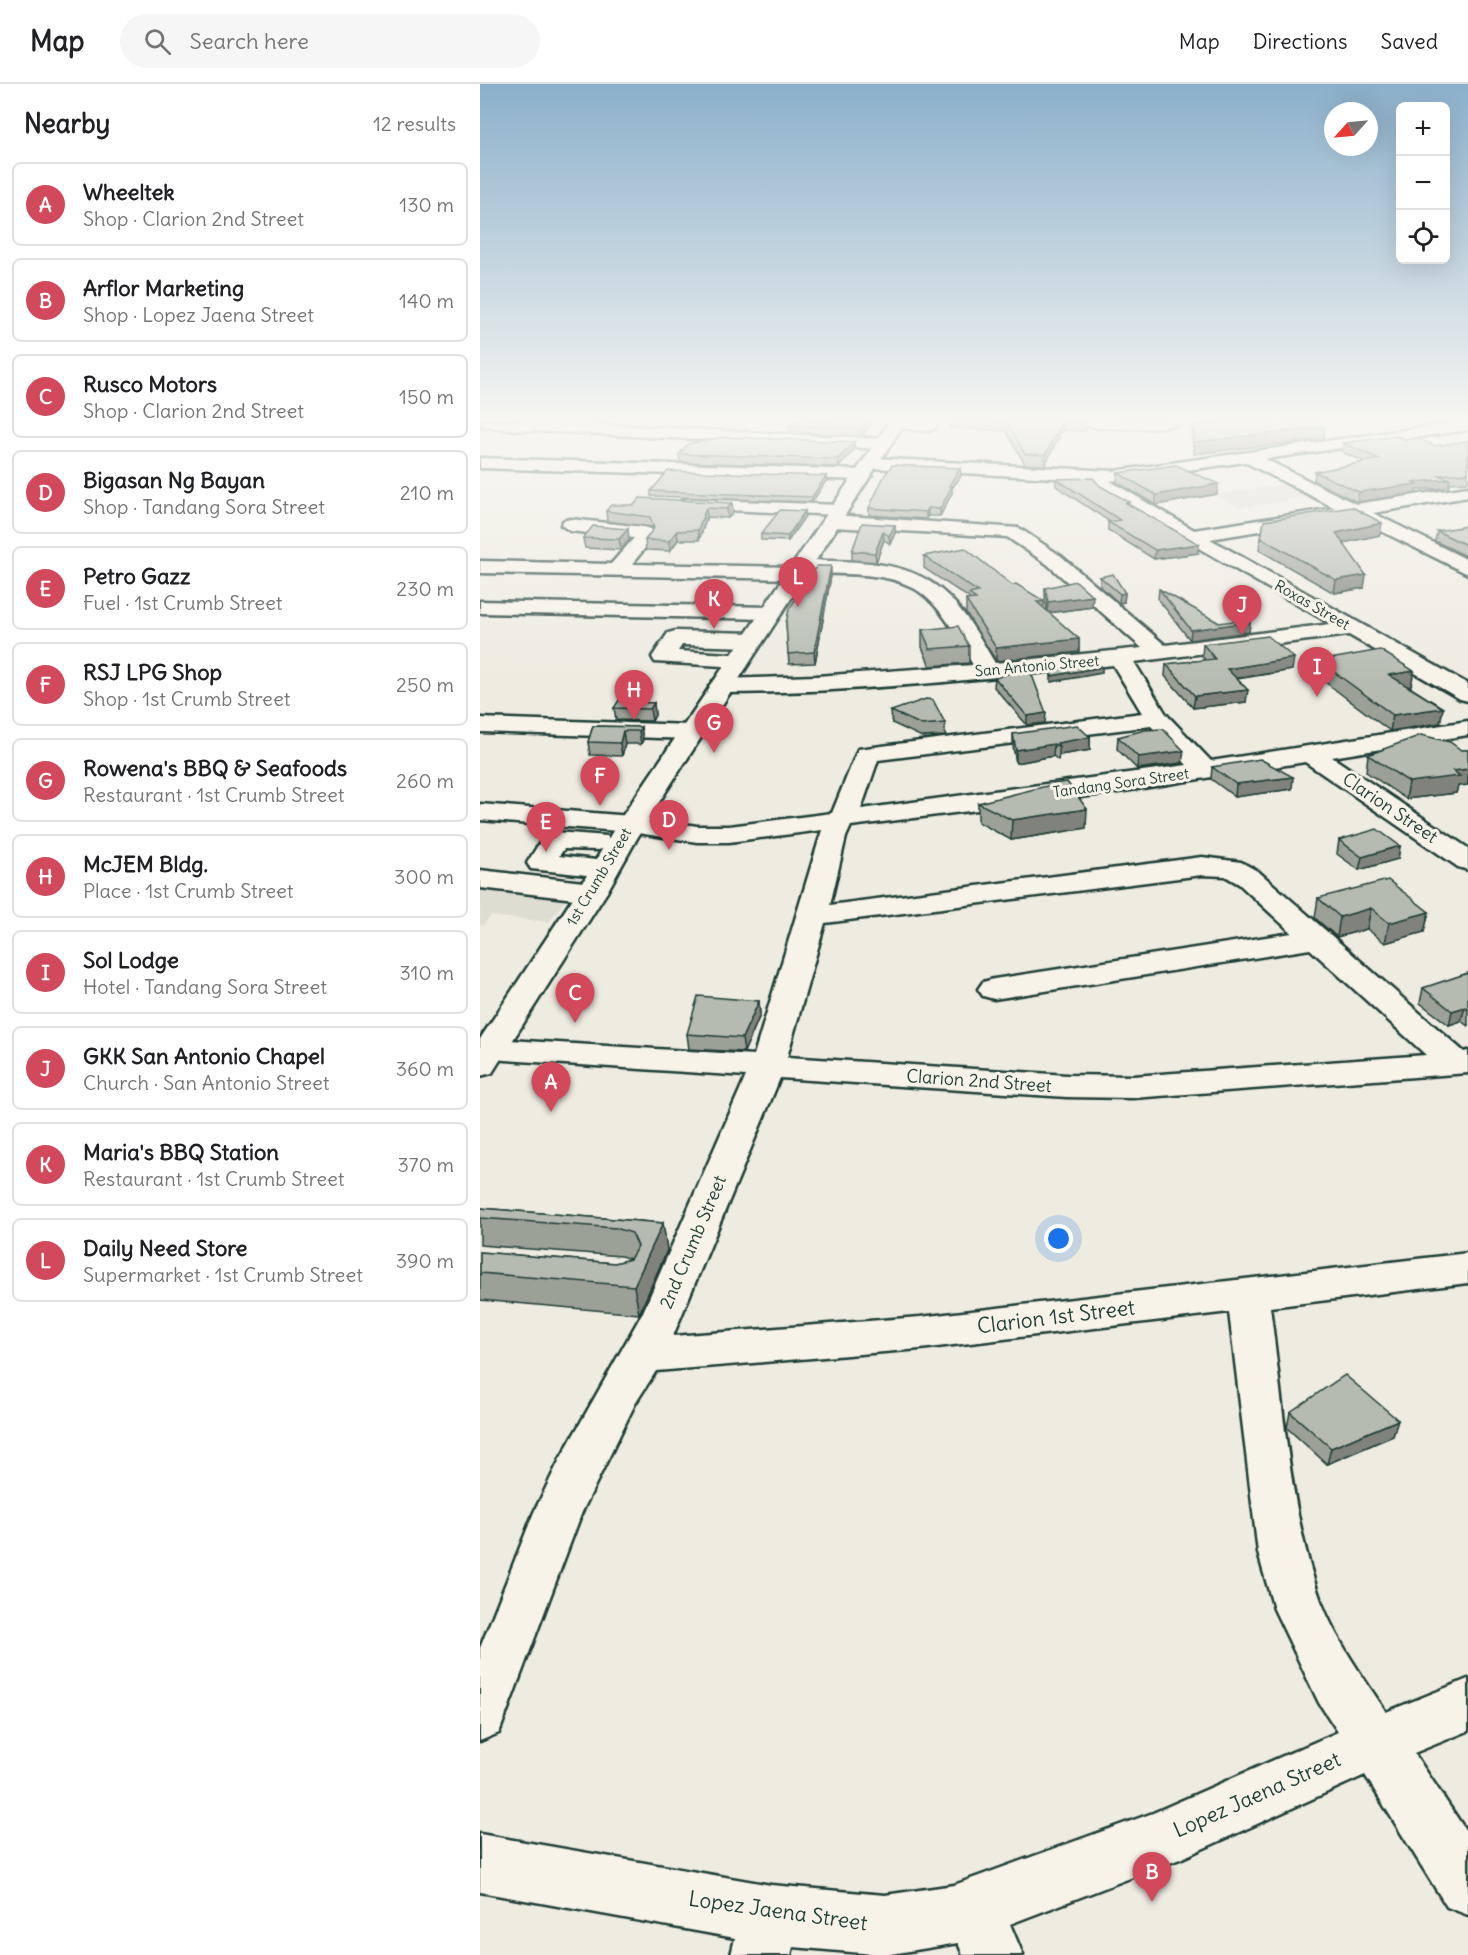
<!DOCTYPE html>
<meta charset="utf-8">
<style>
body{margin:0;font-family:Delius,sans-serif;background:#f6f6f6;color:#202124}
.controls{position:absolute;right:18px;top:18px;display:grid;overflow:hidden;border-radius:9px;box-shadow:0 6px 24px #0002}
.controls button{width:54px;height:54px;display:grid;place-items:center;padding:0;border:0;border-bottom:2px solid #e0e0e0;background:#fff;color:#202124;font:30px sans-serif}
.compass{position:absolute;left:844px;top:18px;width:54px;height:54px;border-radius:50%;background:#fff;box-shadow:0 6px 24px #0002;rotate:243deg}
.you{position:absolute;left:579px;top:1155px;width:21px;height:21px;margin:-15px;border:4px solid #fff;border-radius:50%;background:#1a73e8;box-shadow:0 0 0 9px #1a73e833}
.badge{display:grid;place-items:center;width:39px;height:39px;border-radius:50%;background:#d1495b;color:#fff;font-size:20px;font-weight:700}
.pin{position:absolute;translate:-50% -50px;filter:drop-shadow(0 2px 3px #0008)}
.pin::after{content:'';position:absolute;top:32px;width:21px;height:18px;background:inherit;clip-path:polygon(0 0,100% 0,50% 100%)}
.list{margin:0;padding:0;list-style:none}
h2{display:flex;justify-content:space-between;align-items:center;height:78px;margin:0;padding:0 24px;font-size:26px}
h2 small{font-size:20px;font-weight:400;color:#757577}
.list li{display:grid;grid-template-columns:39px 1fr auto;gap:18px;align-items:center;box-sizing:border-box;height:84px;margin:0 12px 12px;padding:0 12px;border:2px solid #e0e0e0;border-radius:9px}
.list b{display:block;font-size:22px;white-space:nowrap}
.list p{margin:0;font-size:20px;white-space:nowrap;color:#757577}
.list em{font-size:20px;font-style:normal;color:#757577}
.icon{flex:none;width:33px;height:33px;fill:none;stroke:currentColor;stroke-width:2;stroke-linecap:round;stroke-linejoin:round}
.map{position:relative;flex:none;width:988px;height:1871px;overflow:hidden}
header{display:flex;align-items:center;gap:36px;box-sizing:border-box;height:84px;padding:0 30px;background:#fff;border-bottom:2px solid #e0e0e0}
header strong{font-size:28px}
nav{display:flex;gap:33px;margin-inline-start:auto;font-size:21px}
.search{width:420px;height:54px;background:#f6f6f6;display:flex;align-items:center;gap:15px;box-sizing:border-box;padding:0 21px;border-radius:33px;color:#757577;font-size:22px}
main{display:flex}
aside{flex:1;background:#fff}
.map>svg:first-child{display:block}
</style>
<header>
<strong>Map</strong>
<div class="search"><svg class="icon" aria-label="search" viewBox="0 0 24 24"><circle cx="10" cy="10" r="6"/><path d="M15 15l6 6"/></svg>Search here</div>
<nav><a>Map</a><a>Directions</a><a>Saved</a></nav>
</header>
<main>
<aside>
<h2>Nearby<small>12 results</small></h2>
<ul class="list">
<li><span class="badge">A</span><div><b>Wheeltek</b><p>Shop · Clarion 2nd Street</p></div><em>130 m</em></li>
<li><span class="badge">B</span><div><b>Arflor Marketing</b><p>Shop · Lopez Jaena Street</p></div><em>140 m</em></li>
<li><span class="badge">C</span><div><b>Rusco Motors</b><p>Shop · Clarion 2nd Street</p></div><em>150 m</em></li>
<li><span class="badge">D</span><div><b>Bigasan Ng Bayan</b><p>Shop · Tandang Sora Street</p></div><em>210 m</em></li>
<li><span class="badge">E</span><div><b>Petro Gazz</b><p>Fuel · 1st Crumb Street</p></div><em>230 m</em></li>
<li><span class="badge">F</span><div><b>RSJ LPG Shop</b><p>Shop · 1st Crumb Street</p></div><em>250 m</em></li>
<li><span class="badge">G</span><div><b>Rowena's BBQ &amp; Seafoods</b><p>Restaurant · 1st Crumb Street</p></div><em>260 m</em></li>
<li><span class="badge">H</span><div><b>McJEM Bldg.</b><p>Place · 1st Crumb Street</p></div><em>300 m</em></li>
<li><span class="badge">I</span><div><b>Sol Lodge</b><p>Hotel · Tandang Sora Street</p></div><em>310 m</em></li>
<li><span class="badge">J</span><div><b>GKK San Antonio Chapel</b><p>Church · San Antonio Street</p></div><em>360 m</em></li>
<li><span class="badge">K</span><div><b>Maria's BBQ Station</b><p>Restaurant · 1st Crumb Street</p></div><em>370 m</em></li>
<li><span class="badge">L</span><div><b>Daily Need Store</b><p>Supermarket · 1st Crumb Street</p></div><em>390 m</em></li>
</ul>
</aside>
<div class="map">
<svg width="988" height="1871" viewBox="0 0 988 1871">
<rect width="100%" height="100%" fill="#eeece1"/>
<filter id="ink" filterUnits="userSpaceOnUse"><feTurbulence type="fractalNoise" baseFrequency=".0167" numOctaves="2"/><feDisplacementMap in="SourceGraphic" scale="12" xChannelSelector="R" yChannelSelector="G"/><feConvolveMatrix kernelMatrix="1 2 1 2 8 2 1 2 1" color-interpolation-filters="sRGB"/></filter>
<g filter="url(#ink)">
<g fill="#ddddd2">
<path d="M805 400 829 413 759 424 736 411Z"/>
<path d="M0 802 89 811 69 838 11 832 3 841H0Z"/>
</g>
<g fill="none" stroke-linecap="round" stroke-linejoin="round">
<g stroke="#1f3d34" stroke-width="5">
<g id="minor">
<path d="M0 337H46L403 355 411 360 403 365 37 346 2 342Z"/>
<path d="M410 337H457L458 338 454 345 448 347 410 343 408 340Z"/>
<path d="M588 337H707C698 347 597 347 588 337Z"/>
<path d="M988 337V346L785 375 876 420 988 403V413L893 429 988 476V490L871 432 730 455 988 600V617L980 615 869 551 654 578 686 630 731 677 988 637V651L852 673 988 764V786L978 783 825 678 632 709 371 742 366 753 350 821 722 773 761 778 779 788 984 968 988 967V989L653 1014 587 1013 300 994 193 1252 440 1233 988 1169V1199L790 1223C803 1317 809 1428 841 1517 856 1556 883 1593 906 1628L988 1595V1647L934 1669 988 1750V1831L967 1823 885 1691 700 1775 530 1840 543 1871H483L478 1859 405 1871 313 1863 311 1871H251L255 1854 0 1808V1750L291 1801 405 1811 474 1801 673 1729 858 1648 839 1619 794 1525 778 1469 749 1228 440 1265 176 1287 155 1320 102 1428 19 1649 0 1657V1564L54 1428 80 1375 163 1228 266 992 11 975 0 973V957L11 955 274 971 342 746 249 758H217L151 748 0 736V720L151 732 217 742H249L352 729 378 665 662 629 633 581C503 595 372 609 241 609L233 607 229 602 233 597 241 595 336 592 493 581C445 489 424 491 327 489L324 493 317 495 0 489V477L131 480 154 454 90 447 81 441 83 437 90 435 164 443 171 445 173 454 152 480 312 483C319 473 340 477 351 477 444 478 470 499 515 579L662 564 567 480 527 453 353 443 344 437 353 431 539 444 581 472 685 561 851 540 621 408 611 396 391 384 383 379 391 374 634 387ZM765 378 855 424 714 446 630 397ZM671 642 707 681 381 725 398 676ZM722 791 745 792 759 800 812 849 514 895 503 898 498 905 503 912 514 915 830 865 946 971 653 992 587 991 307 973 345 839Z"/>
<path d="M0 374 383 386 392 391 383 396 0 384Z"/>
<path d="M208 415 359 421 368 426 359 431 202 424 199 420 202 416Z"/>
<path d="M0 517 291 523 298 525 302 529 298 533 291 535 0 529Z"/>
<path d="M196 547 272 549 280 551 283 556 280 561 272 563 202 561 198 567 267 571 270 576 267 581 259 583 175 578 172 573 188 549Z"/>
<path d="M0 634 211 641 220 643 223 648 220 653 211 655 0 648Z"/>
<path d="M75 748 127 752 131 758 127 764 117 766 84 765 79 772 135 778 139 784 135 790 125 793 51 785 47 779 65 750Z"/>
<path d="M0 786 112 799 122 802 127 808 122 814 112 817 0 804Z"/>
</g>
</g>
<g stroke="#1f3d34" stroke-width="5">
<path id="major" d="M410 337H426L165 740 127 808 17 981 12 989 0 992V955L97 808 137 740Z"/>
</g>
<use href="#minor" fill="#f7f3e8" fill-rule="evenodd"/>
<use href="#major" fill="#f7f3e8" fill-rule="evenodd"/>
</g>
<g fill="#9ca197" stroke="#1f3d34" stroke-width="1.5">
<path d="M315 337H393L382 352 309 348 308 341Z"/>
<path d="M465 337H605V347L582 346 565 381 545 380 526 347 470 344V338Z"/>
<path d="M713 342 845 343 843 355 714 370 712 354Z"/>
<path d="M926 356 955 362 988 357V398L969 399 968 404 936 406V409L877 418 834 397 835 388 885 378 862 368 863 359Z"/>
<path d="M374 358V366L359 383 200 378 199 370Z"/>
<path d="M480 384 481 392 472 404V409L460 432H448L446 435 389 431V424Z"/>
<path d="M638 389 737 410 676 421 637 398Z"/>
<path d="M346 392V397L332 418 171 412V407Z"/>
<path d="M576 395 620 402 649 418 648 420 718 469 674 475 628 446V438H630L576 402Z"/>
<path d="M252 419 253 429 248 434 227 433 219 456H198L190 467 166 466 165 456 173 446 172 443 127 437 126 427Z"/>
<path d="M325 427V432L308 457 281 456V450Z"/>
<path d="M415 441V449L410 460 404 456 396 478 372 476V467Z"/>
<path d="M988 443V473L955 457 957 447Z"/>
<path d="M148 445 149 456 141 466 105 464 103 454Z"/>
<path d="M900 451 863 459 884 504 854 509 779 466 781 454Z"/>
<path d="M444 472 532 501 567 527 565 515V504L612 523 569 529 599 555V568L516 577 486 529V516H489V514L444 484Z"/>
<path d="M351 492 335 579 309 580 306 539Z"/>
<path d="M620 493 645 509 644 518 639 519 620 502Z"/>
<path d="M679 505 739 539 770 538 769 548 710 556 678 515Z"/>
<path d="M442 546 489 562V579L450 582 442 563Z"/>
<path d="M723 560 812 586 757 595 766 618 713 624 685 592 686 580 725 576 722 572Z"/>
<path d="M839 577 931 602H928L963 624 960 639 910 647 837 592Z"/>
<path d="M515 594 565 639 547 641 514 603Z"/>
<path d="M159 610 156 618 174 619 175 631 172 637 136 636 134 624Z"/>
<path d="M411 627 465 639V652L442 653 412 639Z"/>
<path d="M113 642 161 643 163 656 161 660H145L142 672 110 671 108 658Z"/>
<path d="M533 650 610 653V666L579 671 578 676 573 672 536 679 533 663Z"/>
<path d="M638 653 702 679 657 685 637 665Z"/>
<path d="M981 666H988V701L978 702 976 709 926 715 886 688 888 671Z"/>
<path d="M732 683 812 705 755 713 731 695Z"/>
<path d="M498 719 606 744 531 756 498 738Z"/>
<path d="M859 756 920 762 918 775 879 786 857 770Z"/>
<path d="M838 814 949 828 944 848 905 859 887 845 857 853 835 834Z"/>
<path d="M988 889V942L981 937 969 941 940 919 943 904Z"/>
<path d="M279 917 280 931 264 968 209 965 207 950Z"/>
<path d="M0 1124 183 1139 187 1166 159 1230 0 1216V1168L135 1179 150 1175 141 1172 0 1161Z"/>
<path d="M810 1328 918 1336 913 1352 847 1380 807 1344Z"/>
</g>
<g fill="#7f837b" stroke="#1f3d34" stroke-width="1.5">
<path d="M388 337H393L382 352V345Z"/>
<path d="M583 337 582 346 565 381V371Z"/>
<path d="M845 343 843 355 714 370 715 358Z"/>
<path d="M374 358V366L359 383 358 375Z"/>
<path d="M480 384 481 392 472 404V409L460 432V425L469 402Z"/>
<path d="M346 392V397L332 418V413Z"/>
<path d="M970 395 968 404 936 406V409L877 418 879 408 933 398Z"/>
<path d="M738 400 737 410 676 421V411Z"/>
<path d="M252 419 253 429 248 434 247 425Z"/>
<path d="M226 424 227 433 219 456 218 446Z"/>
<path d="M448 424V432L446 435V428Z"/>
<path d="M325 427V432L308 457V452Z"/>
<path d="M902 439 900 451 854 461 856 449Z"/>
<path d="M415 441V449L410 460 409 452Z"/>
<path d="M148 445 149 456 141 466 139 455Z"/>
<path d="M197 447 198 456 190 467 189 457Z"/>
<path d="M403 448 404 456 396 478 395 469Z"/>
<path d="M719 460 718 469 674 475 675 466Z"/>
<path d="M351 482V492L335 579 334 568Z"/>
<path d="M886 491 884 504 854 509 856 496Z"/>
<path d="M645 509 644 518 639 519 640 510Z"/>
<path d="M613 512 612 523 567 529 568 518Z"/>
<path d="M564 517V530L557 518Z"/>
<path d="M770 538 769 548 710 556 711 546Z"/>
<path d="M599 555V568L516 577V564Z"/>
<path d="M814 574 812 586 746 596 747 585Z"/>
<path d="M622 583V589L571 598V592Z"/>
<path d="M934 587 931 602 906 606 909 591Z"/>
<path d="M157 598 159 610 154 625 151 618Z"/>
<path d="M768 606 766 618 713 624 715 612Z"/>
<path d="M174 619 175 631 172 637 170 625Z"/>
<path d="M963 624 960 639 910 647 913 631Z"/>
<path d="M566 629 565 639 547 641V632Z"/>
<path d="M161 643 163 656 161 660 159 647Z"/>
<path d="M143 647 145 660 142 672 140 659Z"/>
<path d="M610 653V666L579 671V663L577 659Z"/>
<path d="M574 660 573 672 536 679V666Z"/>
<path d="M704 667 702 679 657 685 658 673Z"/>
<path d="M988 685V701L978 702 976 709 926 715 929 698 973 687Z"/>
<path d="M813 693 812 705 755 713 756 700Z"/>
<path d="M607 725 606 744 531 756 532 736Z"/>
<path d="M920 762 918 775 879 786 882 773Z"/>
<path d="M891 824 887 845 857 853 860 833Z"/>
<path d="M949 828 944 848 905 859 909 839Z"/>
<path d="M279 917 280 931 264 968 262 954Z"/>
<path d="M985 923 981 937 969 941 972 927Z"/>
<path d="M183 1139 187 1166 159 1230 154 1202Z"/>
<path d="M918 1336 913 1352 847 1380 851 1364Z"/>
</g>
<g fill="#b5bbb0" stroke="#1f3d34" stroke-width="1.5">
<path d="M315 337H388L382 345 308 341Z"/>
<path d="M522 337H582L565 371 545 370 526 337Z"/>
<path d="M752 337H830L845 343 715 358 713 342Z"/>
<path d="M917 352 926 356 937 354 955 362 988 357V389L958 391 970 395 933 398 937 400 879 408 835 388 899 375 863 359Z"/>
<path d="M244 353 374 358 358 375 199 370 208 360Z"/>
<path d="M412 381 480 384 469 402H472L460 425 448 424 446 428 389 424 403 394Z"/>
<path d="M696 381 738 400 676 411 638 389Z"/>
<path d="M188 387 346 392 332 413 171 407Z"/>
<path d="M613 394 620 402 649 418 646 419 719 460 675 466 628 438 640 436 576 395Z"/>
<path d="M160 414 252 419 247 425 226 424 218 446 197 447 189 457 165 456 174 444 170 433 126 427 131 421H154Z"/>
<path d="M872 423 902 439 856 449 886 491 856 496 781 454 784 437Z"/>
<path d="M300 426 325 427 308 452 281 450Z"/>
<path d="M382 439 415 441 409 452 403 448 395 469 372 467Z"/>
<path d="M113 442 148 445 139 455 103 454Z"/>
<path d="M987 442 988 462 957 447Z"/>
<path d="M485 464 532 501 536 500 564 517 557 518 599 555 516 564 486 516 496 515 489 510 498 508 444 472Z"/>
<path d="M337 482H351L334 568 308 570 306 539 309 525Z"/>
<path d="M633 490 645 509 640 510 620 493Z"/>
<path d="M596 497 613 512 568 518 565 504Z"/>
<path d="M679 505 739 539 767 535 770 538 711 546Z"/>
<path d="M478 542 489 562 450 565 442 546Z"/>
<path d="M788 552 814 574 747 585 768 606 715 612 686 580 735 575 723 560Z"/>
<path d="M900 566 934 587 909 591 963 624 913 631 839 577Z"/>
<path d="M618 579 622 583 571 592 570 584Z"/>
<path d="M549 583 566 629 547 632 515 594Z"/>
<path d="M152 596 157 598 151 618 174 619 170 625 134 624Z"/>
<path d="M446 615 453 616 465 639 442 641 411 627Z"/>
<path d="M597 641 610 653 577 659 579 663 574 660 536 666 533 650Z"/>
<path d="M113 642 161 643 159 647H143L140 659 108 658Z"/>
<path d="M683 645 704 667 658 673 638 653 665 646Z"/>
<path d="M941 651 970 658 981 666H988V685L973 687 980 692 929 698 888 671Z"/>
<path d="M780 675 813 693 756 700 732 683Z"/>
<path d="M587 698 607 725 532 736 498 719 579 699Z"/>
<path d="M897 745 920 762 882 773 859 756Z"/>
<path d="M908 796 949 828 909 839 891 824 860 833 838 814Z"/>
<path d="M988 889V925L985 923 972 927 943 904Z"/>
<path d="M218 912 279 917 262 954 207 950Z"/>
<path d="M0 1124 183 1139 154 1202 0 1189V1168L135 1179 150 1175 158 1162 152 1149 136 1144 0 1134Z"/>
<path d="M865 1291 918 1336 851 1364 810 1328Z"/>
</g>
</g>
<linearGradient id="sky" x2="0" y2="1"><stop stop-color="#8bb0cb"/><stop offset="0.56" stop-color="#f7f6f2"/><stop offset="1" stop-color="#f7f6f2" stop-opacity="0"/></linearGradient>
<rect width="988" height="599" fill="url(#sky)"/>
<g text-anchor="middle" stroke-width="6" stroke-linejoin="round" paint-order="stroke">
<g font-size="15" fill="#1f3d34" stroke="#f7f3e8">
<text transform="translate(832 521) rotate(30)" y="5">Roxas Street</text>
<text transform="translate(557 582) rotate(-5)" y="5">San Antonio Street</text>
<text transform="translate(641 699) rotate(-8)" y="5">Tandang Sora Street</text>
<text transform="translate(119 793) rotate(-59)" y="5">1st Crumb Street</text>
</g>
<g font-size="18" fill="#1f3d34" stroke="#f7f3e8">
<text transform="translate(910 724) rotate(34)" y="6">Clarion Street</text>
<text transform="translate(499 997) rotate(4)" y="6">Clarion 2nd Street</text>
<text transform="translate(213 1158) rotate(-67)" y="6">2nd Crumb Street</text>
</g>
<g font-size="21" fill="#1f3d34" stroke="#f7f3e8">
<text transform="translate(576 1233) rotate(-7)" y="7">Clarion 1st Street</text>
<text transform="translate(777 1711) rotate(-24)" y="7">Lopez Jaena Street</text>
<text transform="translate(298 1827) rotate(8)" y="7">Lopez Jaena Street</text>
</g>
</g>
</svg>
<div class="controls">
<button>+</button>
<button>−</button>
<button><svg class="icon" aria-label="locate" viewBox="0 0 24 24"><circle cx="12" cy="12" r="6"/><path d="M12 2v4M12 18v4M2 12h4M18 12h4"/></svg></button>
</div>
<svg class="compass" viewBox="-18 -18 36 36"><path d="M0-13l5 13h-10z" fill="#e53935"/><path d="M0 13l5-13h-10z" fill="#757577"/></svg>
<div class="you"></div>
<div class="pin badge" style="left:71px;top:1028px">A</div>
<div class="pin badge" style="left:672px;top:1818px">B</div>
<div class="pin badge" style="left:95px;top:939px">C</div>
<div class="pin badge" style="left:189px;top:766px">D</div>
<div class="pin badge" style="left:66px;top:768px">E</div>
<div class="pin badge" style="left:120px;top:722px">F</div>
<div class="pin badge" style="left:234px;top:669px">G</div>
<div class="pin badge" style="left:154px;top:636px">H</div>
<div class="pin badge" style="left:837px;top:613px">I</div>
<div class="pin badge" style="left:762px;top:551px">J</div>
<div class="pin badge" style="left:234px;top:545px">K</div>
<div class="pin badge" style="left:318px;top:523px">L</div>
</div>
</main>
